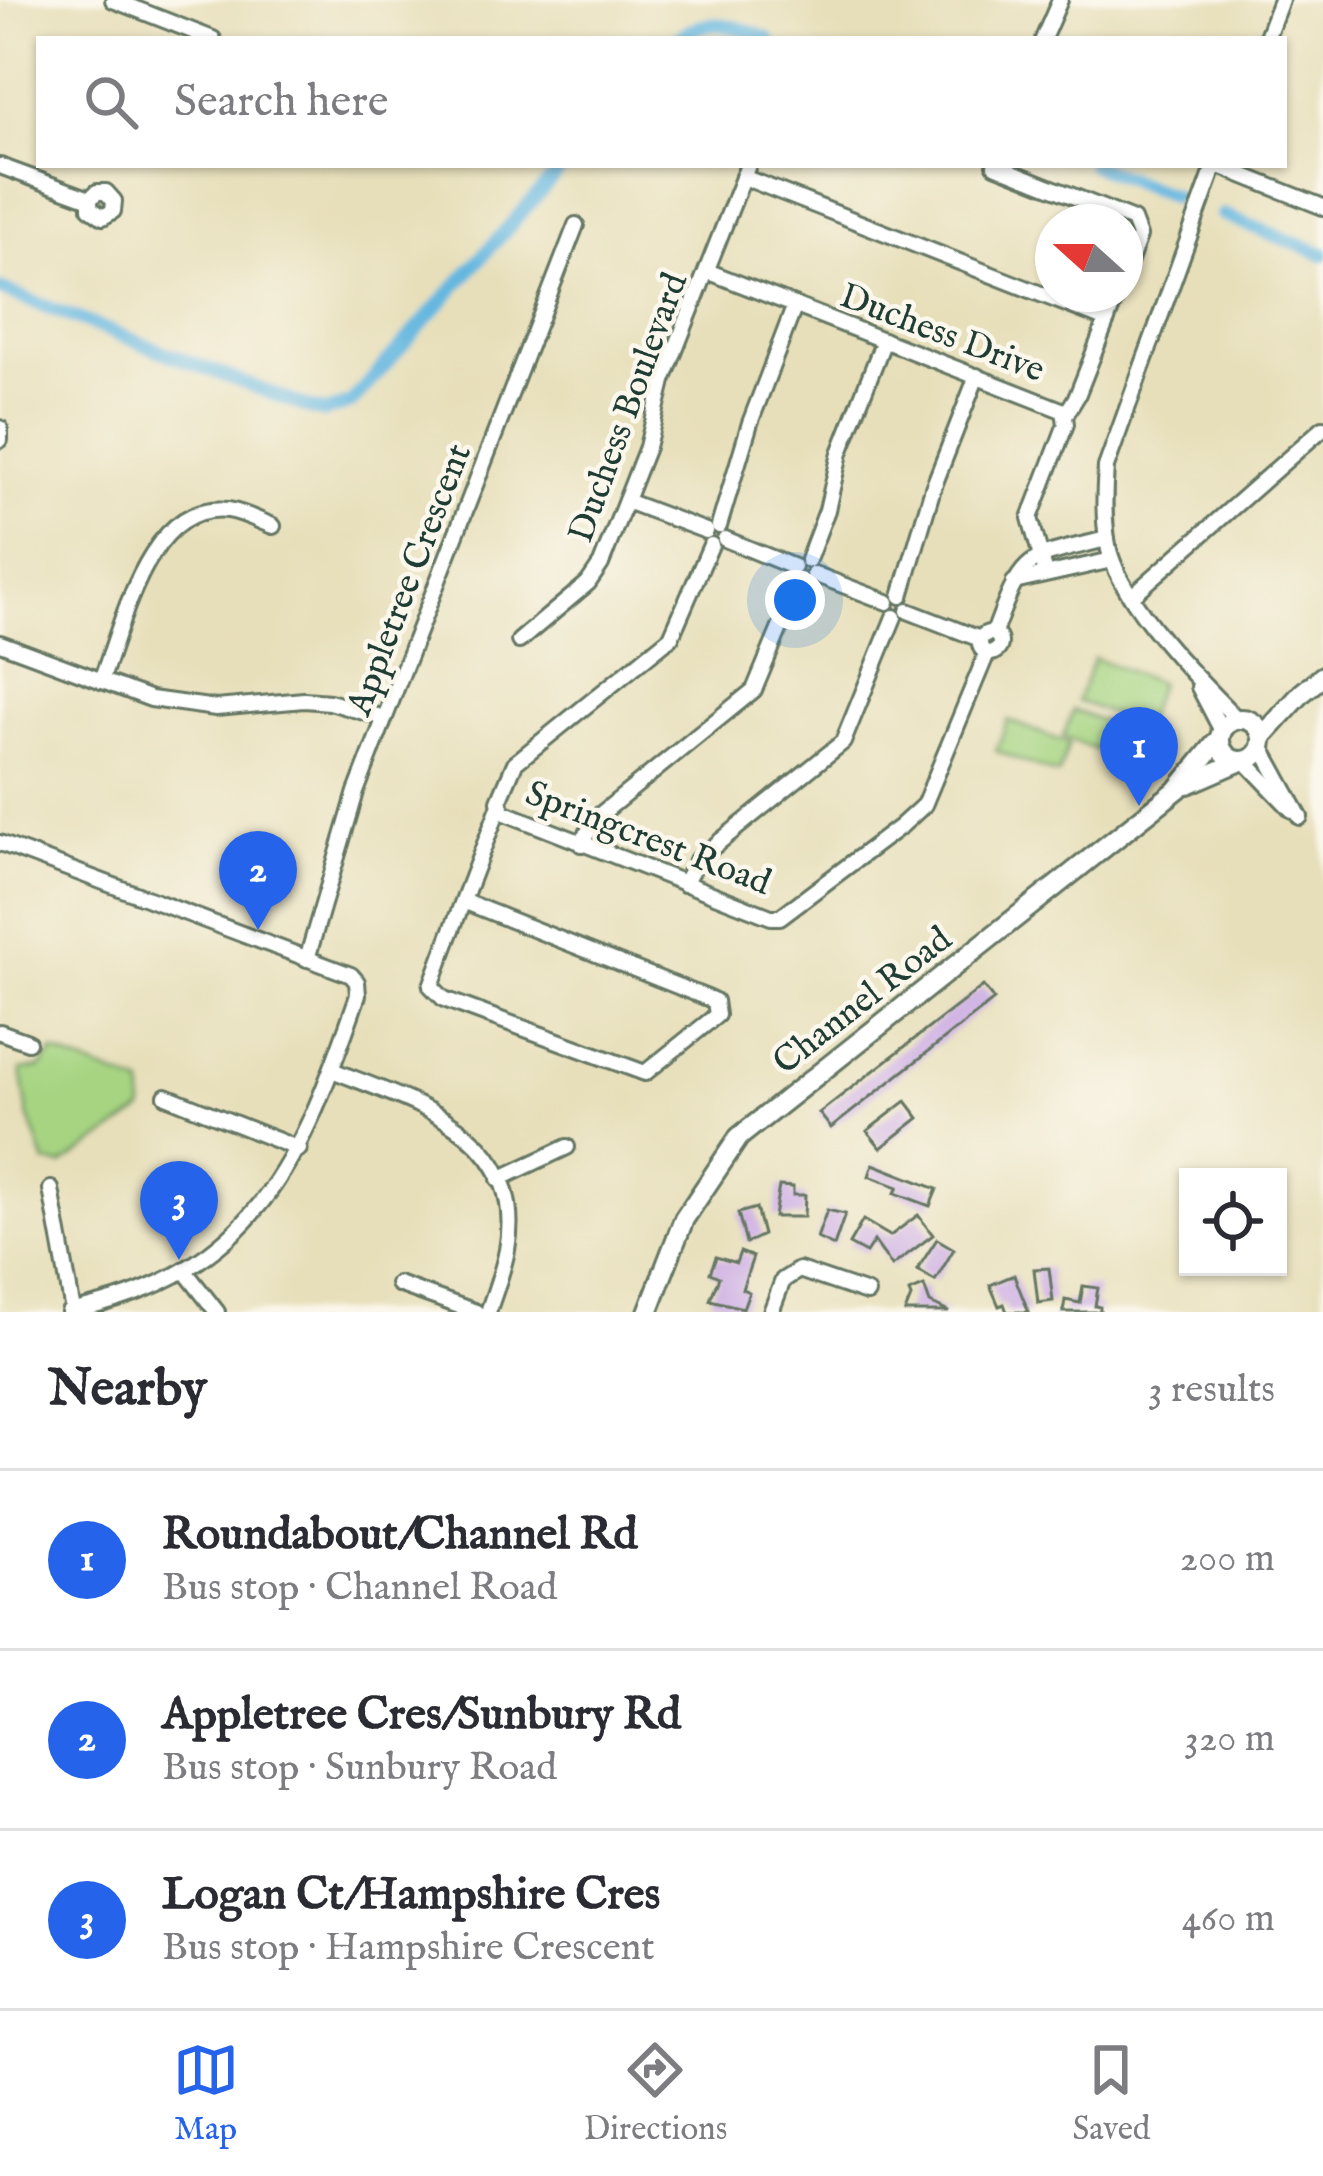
<!DOCTYPE html>
<meta charset="utf-8">
<style>
body{margin:0;font-family:"IM FELL English",serif;background:#f7f7f7;color:#2b2b33}
.controls{position:absolute;right:36px;bottom:36px;display:grid;overflow:hidden;border-radius:0px;box-shadow:0 3px 9px #0004}
.controls button{width:108px;height:108px;display:grid;place-items:center;padding:0;border:0;border-bottom:3px solid #e1e1e2;background:#fff;color:#2b2b33;font:60px sans-serif}
.compass{position:absolute;left:1035px;top:204px;width:108px;height:108px;border-radius:50%;background:#fff;box-shadow:0 3px 9px #0004;rotate:291deg}
.you{position:absolute;left:795px;top:600px;width:42px;height:42px;margin:-30px;border:9px solid #fff;border-radius:50%;background:#1a73e8;box-shadow:0 0 0 18px #1a73e833}
.badge{display:grid;place-items:center;width:78px;height:78px;border-radius:50%;background:#2563eb;color:#fff;font-size:39px;font-weight:700}
.pin{position:absolute;translate:-50% -99px;filter:drop-shadow(0 3px 6px #0008)}
.pin::after{content:'';position:absolute;top:63px;width:42px;height:36px;background:inherit;clip-path:polygon(0 0,100% 0,50% 100%)}
.list{margin:0;padding:0;list-style:none}
h2{display:flex;justify-content:space-between;align-items:center;height:156px;margin:0;padding:0 48px;font-size:51px}
h2 small{font-size:39px;font-weight:400;color:#7c7c81}
.list li{display:grid;grid-template-columns:78px 1fr auto;gap:36px;align-items:center;box-sizing:border-box;height:180px;padding:0 48px;border-top:3px solid #e1e1e2}
.list b{display:block;font-size:45px;white-space:nowrap}
.list p{margin:0;font-size:39px;white-space:nowrap;color:#7c7c81}
.list em{font-size:39px;font-style:normal;color:#7c7c81}
.icon{flex:none;width:66px;height:66px;fill:none;stroke:currentColor;stroke-width:2;stroke-linecap:round;stroke-linejoin:round}
.map{position:relative;flex:none;width:1323px;height:1312px;overflow:hidden}
.search{position:absolute;background:#fff;box-shadow:0 3px 9px #0004;left:36px;right:36px;top:36px;height:132px;display:flex;align-items:center;gap:30px;box-sizing:border-box;padding:0 42px;border-radius:0px;color:#7c7c81;font-size:45px}
.sheet{height:696px;background:#fff}
nav{display:flex;justify-content:space-around;align-items:center;box-sizing:border-box;height:168px;border-top:3px solid #e1e1e2;background:#fff;font-size:33px;color:#7c7c81}
nav a{display:grid;justify-items:center;gap:6px}
nav .on{color:#2563eb}
.map>svg:first-child{display:block}
</style>
<div class="map">
<svg width="1323" height="1312" viewBox="0 0 1323 1312">
<rect width="100%" height="100%" fill="#fbf7ec"/>
<filter id="ink" filterUnits="userSpaceOnUse"><feTurbulence type="fractalNoise" baseFrequency=".00833" numOctaves="2"/><feDisplacementMap in="SourceGraphic" scale="24" xChannelSelector="R" yChannelSelector="G"/><feConvolveMatrix kernelMatrix="1 2 1 2 8 2 1 2 1" color-interpolation-filters="sRGB"/></filter>
<filter id="wash" filterUnits="userSpaceOnUse"><feTurbulence type="fractalNoise" baseFrequency=".004" numOctaves="4" result="noise"/><feDisplacementMap in="SourceGraphic" scale="48" xChannelSelector="R" yChannelSelector="G"/><feGaussianBlur stdDeviation="2.7" result="paint"/><feColorMatrix in="noise" values="0 0 0 0 0 0 0 0 0 0 0 0 0 0 0 0 0 1.4 0 .05"/><feComposite in="paint" operator="in"/></filter>
<g filter="url(#wash)">
<rect width="100%" height="100%" fill="#e7dfba"/>
<g fill="#a6d481" stroke="#62885a" stroke-width="3">
<path d="M1094 658 1159 683 1143 726 1077 701Z"/>
<path d="M1073 710 1107 723 1096 750 1063 737Z"/>
<path d="M1008 720 1069 744 1058 775 996 751Z"/>
<path d="M53 1052 143 1086V1111L62 1165 45 1163 28 1114 21 1070 40 1068Z"/>
</g>
<g fill="none" stroke-linecap="round" stroke-linejoin="round">
<g stroke="#65b7e0" stroke-width="14">
<path d="M677 39C709 14 734 26 768 39"/>
<path d="M1093 165 1174 197"/>
<path d="M1223 215 1323 254"/>
<path d="M0 289 309 408 325 412 351 403 564 165"/>
</g>
</g>
<g id="blocks">
<g fill="#cbabe3">
<path d="M983 986 994 1000 831 1128 819 1113Z"/>
<path d="M906 1101 919 1118 881 1148 867 1131Z"/>
<path d="M873 1164 937 1189 930 1206 895 1193 898 1187 869 1176Z"/>
<path d="M779 1186 793 1187V1195H805L804 1217H774Z"/>
<path d="M756 1208 763 1235 746 1243 738 1213Z"/>
<path d="M827 1210 845 1214 834 1246 817 1238Z"/>
<path d="M918 1215 933 1235 892 1266 874 1241 866 1253 849 1244 863 1220 890 1236Z"/>
<path d="M937 1239 954 1249 935 1281 917 1270Z"/>
<path d="M740 1252 753 1257 742 1289 749 1292 743 1308 710 1300 719 1277 710 1273 716 1257 736 1263Z"/>
<path d="M1049 1268 1053 1301 1038 1303 1034 1269Z"/>
<path d="M1014 1275 1023 1298 1029 1312H1007L1004 1304 999 1306 990 1285Z"/>
<path d="M924 1286 930 1303 949 1312H905L911 1297 909 1292Z"/>
<path d="M1083 1286 1098 1288 1095 1306 1100 1307V1312H1063L1065 1300 1080 1303Z"/>
</g>
</g>
</g>
<g filter="url(#ink)">
<use href="#blocks" fill-opacity="0" stroke="#657663" stroke-width="3"/>
<g fill="none" stroke-linecap="round" stroke-linejoin="round">
<g stroke="#657663" stroke-width="20">
<g id="street">
<path d="M113 0 213 39"/>
<path d="M1043 39 1060 0"/>
<path d="M1266 39 1281 0"/>
<path d="M995 165 1133 220 1139 236 1125 274"/>
<path d="M1215 165 1106 467C1104 495 1103 523 1109 550 1123 605 1197 679 1237 719"/>
<path d="M1217 165 1323 207"/>
<path d="M0 166 90 199 97 192H106L114 201 113 211 103 217 90 208V199"/>
<path d="M743 177 1107 320"/>
<path d="M707 271 1064 411 1066 424 1030 518 1046 574"/>
<path d="M1066 414 1077 396 1117 294"/>
<path d="M0 428V440"/>
<path d="M626 501 706 531"/>
<path d="M719 526 750 423 795 305"/>
<path d="M725 539 794 567"/>
<path d="M711 545 671 637 515 763 499 801 503 812 771 917H780L901 826 924 805 987 653"/>
<path d="M808 560 827 510 840 453 884 340"/>
<path d="M814 574 887 602"/>
<path d="M1014 582 1112 560"/>
<path d="M901 596 933 488 977 376"/>
<path d="M1132 596 1323 428"/>
<path d="M908 611 980 639"/>
<circle cx="990" cy="643" r="10"/>
<path d="M994 633C1024 551 1026 559 1107 539"/>
<path d="M519 641 588 583 601 564 647 447 663 381 748 165"/>
<path d="M0 643 151 699 216 708 304 700 330 702 384 718"/>
<path d="M101 681C123 624 148 501 228 510 243 512 259 521 273 526"/>
<path d="M1199 687 1222 731"/>
<path d="M1261 746 1300 817"/>
<path d="M1245 761 1292 810"/>
<path d="M0 843 351 975 357 982 358 995C301 1160 257 1273 69 1312"/>
<path d="M581 844 596 818 754 690 800 580"/>
<path d="M684 884 697 860 843 742 894 617"/>
<path d="M463 901 715 1001 717 1015 645 1073 444 999 431 986C453 926 476 867 499 807"/>
<path d="M307 959 356 792 576 225"/>
<path d="M0 1032 28 1042"/>
<path d="M332 1070C414 1103 528 1133 507 1250 503 1271 495 1292 488 1312"/>
<path d="M166 1096 299 1149"/>
<path d="M499 1179 567 1147"/>
<path d="M51 1189 73 1311"/>
<path d="M184 1270 217 1312"/>
<path d="M398 1284 476 1312"/>
<path d="M771 1312 783 1280 799 1270 867 1293"/>
</g>
</g>
<g stroke="#657663" stroke-width="24">
<g id="secondary">
<circle cx="1241" cy="740" r="21"/>
<path d="M1262 737 1302 693 1323 676"/>
<path d="M1188 784 1241 761"/>
<path d="M648 1312 684 1219 739 1137 1178 789 1220 738"/>
</g>
</g>
<use href="#street" stroke="#fff" stroke-width="14"/>
<use href="#secondary" stroke="#fff" stroke-width="18"/>
</g>
</g>
<g text-anchor="middle" stroke-width="9" stroke-linejoin="round" paint-order="stroke">
<g font-size="36" fill="#1f3d34" stroke="#fbf7ec">
<text transform="translate(943 331) rotate(21)" y="13">Duchess Drive</text>
<text transform="translate(626 407) rotate(-70)" y="13">Duchess Boulevard</text>
<text transform="translate(407 579) rotate(-69)" y="13">Appletree Crescent</text>
<text transform="translate(649 836) rotate(21)" y="13">Springcrest Road</text>
<text transform="translate(861 999) rotate(-38)" y="13">Channel Road</text>
</g>
</g>
</svg>
<div class="controls">
<button><svg class="icon" aria-label="locate" viewBox="0 0 24 24"><circle cx="12" cy="12" r="6"/><path d="M12 2v4M12 18v4M2 12h4M18 12h4"/></svg></button>
</div>
<svg class="compass" viewBox="-18 -18 36 36"><path d="M0-13l5 13h-10z" fill="#e53935"/><path d="M0 13l5-13h-10z" fill="#7c7c81"/></svg>
<div class="you"></div>
<div class="pin badge" style="left:1139px;top:806px">1</div>
<div class="pin badge" style="left:258px;top:930px">2</div>
<div class="pin badge" style="left:179px;top:1260px">3</div>
<div class="search"><svg class="icon" aria-label="search" viewBox="0 0 24 24"><circle cx="10" cy="10" r="6"/><path d="M15 15l6 6"/></svg>Search here</div>
</div>
<section class="sheet">
<h2>Nearby<small>3 results</small></h2>
<ul class="list">
<li><span class="badge">1</span><div><b>Roundabout/Channel Rd</b><p>Bus stop · Channel Road</p></div><em>200 m</em></li>
<li><span class="badge">2</span><div><b>Appletree Cres/Sunbury Rd</b><p>Bus stop · Sunbury Road</p></div><em>320 m</em></li>
<li><span class="badge">3</span><div><b>Logan Ct/Hampshire Cres</b><p>Bus stop · Hampshire Crescent</p></div><em>460 m</em></li>
</ul>
</section>
<nav>
<a class="on"><svg class="icon" aria-label="map" viewBox="0 0 24 24"><path d="M3 6l6-2 6 2 6-2v14l-6 2-6-2-6 2zM9 4v14M15 6v14"/></svg>Map</a>
<a><svg class="icon" aria-label="directions" viewBox="0 0 24 24"><path d="M12 3l9 9-9 9-9-9zM9 14v-3h6M13 9l2 2-2 2"/></svg>Directions</a>
<a><svg class="icon" aria-label="saved" viewBox="0 0 24 24"><path d="M7 4h10v16l-5-4-5 4z"/></svg>Saved</a>
</nav>
